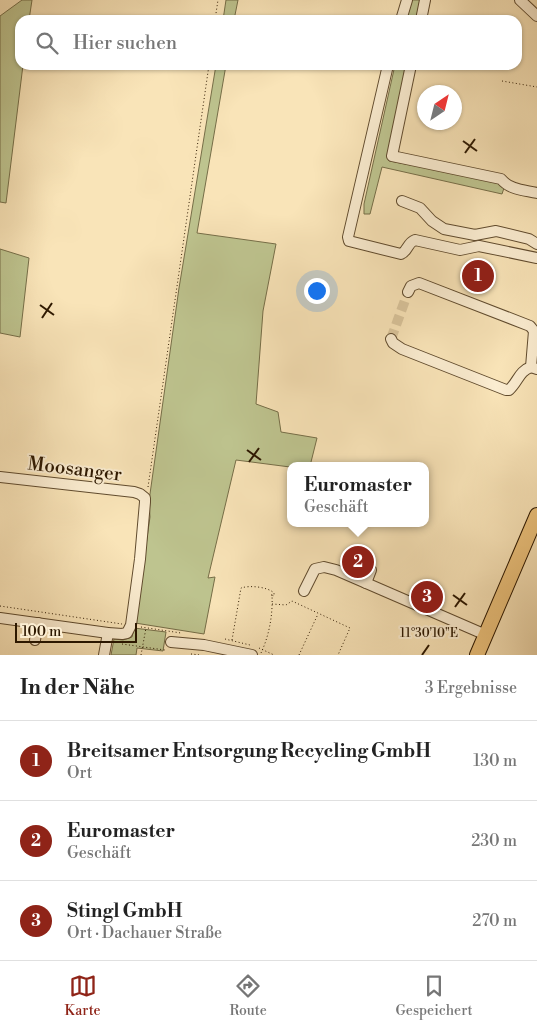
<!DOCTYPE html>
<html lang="de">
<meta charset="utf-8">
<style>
body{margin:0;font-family:"Libre Bodoni",serif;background:#f6f6f6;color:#222}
.compass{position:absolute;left:417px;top:85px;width:45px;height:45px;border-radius:50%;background:#fff;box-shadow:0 1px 4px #0004;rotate:35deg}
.scale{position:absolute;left:15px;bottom:12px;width:122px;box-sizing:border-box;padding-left:5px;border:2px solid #2d1800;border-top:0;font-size:14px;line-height:18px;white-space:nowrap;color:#2d1800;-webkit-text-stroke:4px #fbedd1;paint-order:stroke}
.you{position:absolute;left:316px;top:290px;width:18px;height:18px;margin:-12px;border:4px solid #fff;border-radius:50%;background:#1a73e8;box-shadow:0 0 0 8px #1a73e833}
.badge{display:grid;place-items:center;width:32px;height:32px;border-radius:50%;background:#8f2418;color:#fff;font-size:16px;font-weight:700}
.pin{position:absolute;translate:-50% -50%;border:2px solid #fff;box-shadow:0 1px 5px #0006}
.popup{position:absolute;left:287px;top:462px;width:142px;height:65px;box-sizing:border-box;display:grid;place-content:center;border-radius:10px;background:#fff;filter:drop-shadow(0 1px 4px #0005);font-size:16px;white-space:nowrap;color:#767676}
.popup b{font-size:19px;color:#222}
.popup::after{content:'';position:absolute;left:50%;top:100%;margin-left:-10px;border:10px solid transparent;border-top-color:#fff}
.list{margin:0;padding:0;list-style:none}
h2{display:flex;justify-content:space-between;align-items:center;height:65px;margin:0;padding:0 20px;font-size:21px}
h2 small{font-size:16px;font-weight:400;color:#767676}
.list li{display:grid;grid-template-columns:32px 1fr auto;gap:15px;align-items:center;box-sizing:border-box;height:80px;padding:0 20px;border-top:1px solid #e0e0e0}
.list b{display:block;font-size:19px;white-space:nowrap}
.list p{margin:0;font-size:16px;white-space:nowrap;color:#767676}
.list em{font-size:16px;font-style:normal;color:#767676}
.icon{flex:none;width:28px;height:28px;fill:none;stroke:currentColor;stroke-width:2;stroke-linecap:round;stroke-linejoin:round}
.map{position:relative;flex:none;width:537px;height:655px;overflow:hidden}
.search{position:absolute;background:#fff;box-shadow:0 1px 4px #0004;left:15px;right:15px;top:15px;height:55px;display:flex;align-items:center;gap:12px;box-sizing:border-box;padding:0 18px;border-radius:15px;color:#767676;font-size:19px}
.sheet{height:305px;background:#fff}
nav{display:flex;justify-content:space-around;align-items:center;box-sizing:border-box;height:70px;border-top:1px solid #e0e0e0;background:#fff;font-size:14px;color:#767676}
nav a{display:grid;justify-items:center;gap:2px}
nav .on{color:#8f2418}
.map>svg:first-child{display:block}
</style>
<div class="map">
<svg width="537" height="655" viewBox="0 0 537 655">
<rect width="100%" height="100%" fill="#f9e4b8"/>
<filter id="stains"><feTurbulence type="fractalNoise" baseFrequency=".004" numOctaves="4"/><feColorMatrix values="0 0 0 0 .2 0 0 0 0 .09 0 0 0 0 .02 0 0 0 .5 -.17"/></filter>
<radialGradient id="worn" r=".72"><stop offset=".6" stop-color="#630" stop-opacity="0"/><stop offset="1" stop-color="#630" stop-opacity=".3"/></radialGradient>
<g fill="#bec48f" stroke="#766e48">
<path d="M22 0H32L29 20H20V65H23L6 203 0 202V16Z"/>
<path d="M226 0H238L234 20H223Z"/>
<path d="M410 0H423L418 20H405Z"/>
<path d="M216 65H226L197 233 276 244 263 311 256 404 278 412 281 432 317 438 310 466H290V467L236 460 208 578 215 577 204 634 135 623 150 517 149 501 179 288Z"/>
<path d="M395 65H409L389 161 494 180 504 188 502 194 382 167 370 214H364V204Z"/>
<path d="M0 249 29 258 20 337 0 333Z"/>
<path d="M134 628 166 632 163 651 137 648 136 655H111L114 639 123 640 132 637Z"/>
</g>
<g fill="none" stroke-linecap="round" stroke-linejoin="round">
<path stroke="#dac59c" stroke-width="10" stroke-dasharray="10 5" stroke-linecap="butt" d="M391 339 408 292"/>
<g stroke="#604b2e" stroke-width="12">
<g id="minor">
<path d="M520 0 537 16"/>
<path d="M401 20 407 0"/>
<path d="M421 20 425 0"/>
<path d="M388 65 348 237 349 241 401 254C408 251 407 243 415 240L460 250 479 246 537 258"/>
<path d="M411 65 392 156 501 179C510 190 524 190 537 193"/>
<path d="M402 201 420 208 432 221 444 229 475 235 496 231 529 239 537 244"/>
<path d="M408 292 411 286 419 283 530 326 534 331 531 367 537 369"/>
<path d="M391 339 393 343 402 349 506 390H509C518 382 519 371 531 367"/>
<path d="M0 477 134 492 140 494 145 498V502L140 559 131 625 127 633 122 634 108 633 0 618"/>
<path d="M366 583 371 570"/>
<path d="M304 591 315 569 324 567 336 570 486 635"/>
<path d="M35 640 38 623"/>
<path d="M171 642 204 645 252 655"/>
<path d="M104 655 108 633"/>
</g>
</g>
<g stroke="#2d1800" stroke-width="16">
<path id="major" d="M477 655 537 515"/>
</g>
<g stroke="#2d1800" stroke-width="1" stroke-dasharray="1 2.5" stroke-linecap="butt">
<path d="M215 20 218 0"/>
<path d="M502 81 537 87"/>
<path d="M148 487 209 65"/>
<path d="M272 604 286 605 292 601 350 628 338 655"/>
<path d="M0 606 122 624"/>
<path d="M141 627 181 633"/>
<path d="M225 639 250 645"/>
<path d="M232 640 241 588C250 585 268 587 274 593V596L272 595"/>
<path d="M122 644 165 650"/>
<path d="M259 648 274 655"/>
<path d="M261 653C269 636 273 615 272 595H270"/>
<path d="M191 654 200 655"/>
<path d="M141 655 146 628"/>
<path d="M299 655 318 614"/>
</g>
<use href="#minor" stroke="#fbedd1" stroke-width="10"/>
<use href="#major" stroke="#ecc27c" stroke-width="14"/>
</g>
<path fill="none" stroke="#2d1800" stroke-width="2" d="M463 141 477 151M465 153 475 139M40 305 54 315M42 318 52 303M247 450 261 460M249 462 259 448M453 595 467 605M455 607 465 593M422 655 429 645"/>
<g text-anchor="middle" stroke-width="4" stroke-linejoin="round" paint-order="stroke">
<g font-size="19" fill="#2d1800" stroke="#fbedd1">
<text transform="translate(75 468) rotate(7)" y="7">Moosanger</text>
</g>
</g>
<g font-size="12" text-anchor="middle" fill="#2d1800" stroke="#fbedd1" stroke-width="4" stroke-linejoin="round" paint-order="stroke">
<text x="429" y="637">11°30'10"E</text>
</g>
<rect width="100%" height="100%" filter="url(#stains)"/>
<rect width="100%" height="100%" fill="url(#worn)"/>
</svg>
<svg class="compass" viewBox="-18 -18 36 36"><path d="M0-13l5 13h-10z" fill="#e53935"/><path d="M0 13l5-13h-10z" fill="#767676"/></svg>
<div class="scale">100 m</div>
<div class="you"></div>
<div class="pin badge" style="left:478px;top:276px">1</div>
<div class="pin badge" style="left:358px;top:562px">2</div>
<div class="popup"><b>Euromaster</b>Geschäft</div>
<div class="pin badge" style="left:427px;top:597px">3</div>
<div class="search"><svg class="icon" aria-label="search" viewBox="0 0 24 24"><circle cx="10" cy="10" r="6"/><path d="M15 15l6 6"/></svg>Hier suchen</div>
</div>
<section class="sheet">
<h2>In der Nähe<small>3 Ergebnisse</small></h2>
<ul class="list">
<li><span class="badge">1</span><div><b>Breitsamer Entsorgung Recycling GmbH</b><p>Ort</p></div><em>130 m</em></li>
<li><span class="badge">2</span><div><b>Euromaster</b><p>Geschäft</p></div><em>230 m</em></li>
<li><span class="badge">3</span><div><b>Stingl GmbH</b><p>Ort · Dachauer Straße</p></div><em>270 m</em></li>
</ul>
</section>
<nav>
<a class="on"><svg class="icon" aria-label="map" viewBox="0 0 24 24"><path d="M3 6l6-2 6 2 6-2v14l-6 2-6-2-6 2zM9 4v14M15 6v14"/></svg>Karte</a>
<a><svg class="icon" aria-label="directions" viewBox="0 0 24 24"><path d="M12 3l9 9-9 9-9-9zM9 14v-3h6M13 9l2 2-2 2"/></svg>Route</a>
<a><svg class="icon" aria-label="saved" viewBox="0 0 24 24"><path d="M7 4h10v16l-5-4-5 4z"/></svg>Gespeichert</a>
</nav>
